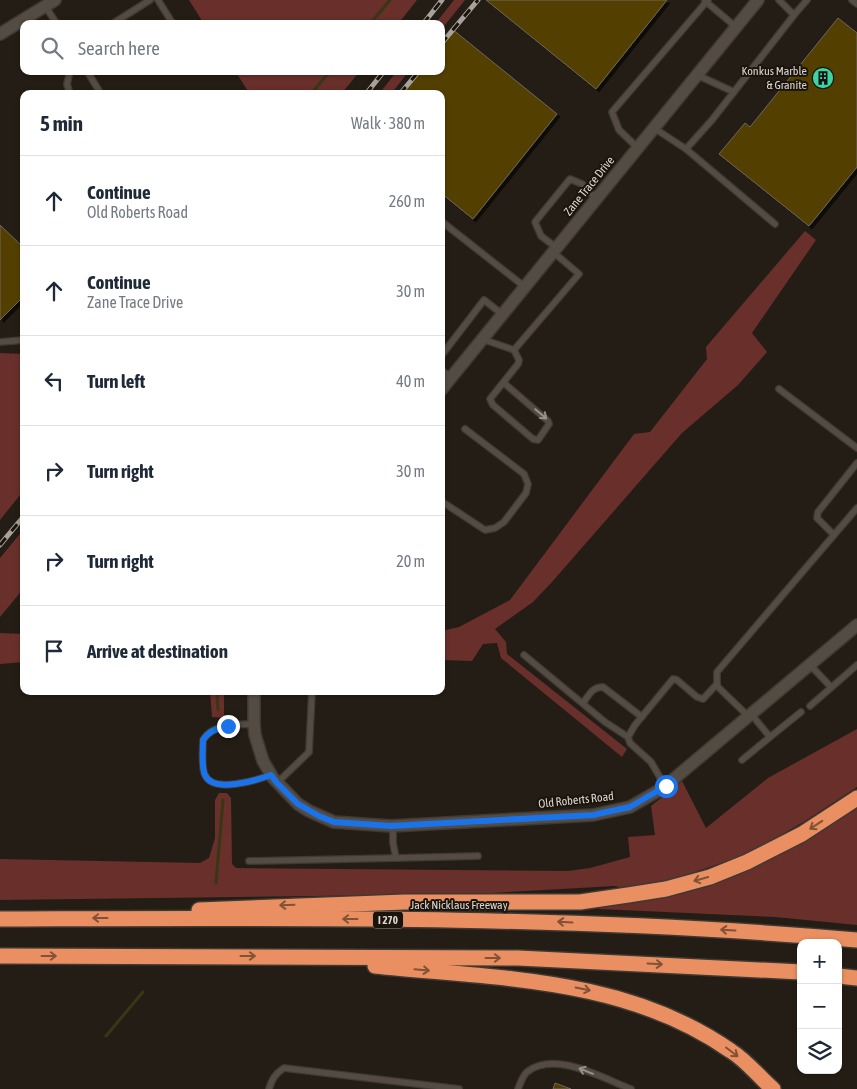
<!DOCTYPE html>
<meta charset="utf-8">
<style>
body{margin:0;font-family:"Asap Condensed",sans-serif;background:#f2f2f3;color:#1f2937}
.controls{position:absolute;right:15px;bottom:15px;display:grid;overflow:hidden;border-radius:10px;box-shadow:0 1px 4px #0004}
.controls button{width:45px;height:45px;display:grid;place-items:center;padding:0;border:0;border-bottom:1px solid #e0e1e3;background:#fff;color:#1f2937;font:25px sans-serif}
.stop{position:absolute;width:15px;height:15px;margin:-11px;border:4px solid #1a73e8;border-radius:50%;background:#fff}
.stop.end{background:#1a73e8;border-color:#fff;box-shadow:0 1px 5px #0008}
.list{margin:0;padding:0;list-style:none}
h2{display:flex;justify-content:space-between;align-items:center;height:65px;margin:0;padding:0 20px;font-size:21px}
h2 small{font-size:16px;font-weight:400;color:#747a83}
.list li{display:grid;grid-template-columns:32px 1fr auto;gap:15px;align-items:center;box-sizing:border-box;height:90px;padding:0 20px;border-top:1px solid #e0e1e3}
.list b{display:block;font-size:19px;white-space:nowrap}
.list p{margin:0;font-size:16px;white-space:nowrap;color:#747a83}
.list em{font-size:16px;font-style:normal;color:#747a83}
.icon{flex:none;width:28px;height:28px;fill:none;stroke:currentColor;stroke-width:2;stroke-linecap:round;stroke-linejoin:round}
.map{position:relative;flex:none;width:857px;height:1089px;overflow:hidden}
.search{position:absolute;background:#fff;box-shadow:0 1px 4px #0004;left:20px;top:20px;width:425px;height:55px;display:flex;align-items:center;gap:12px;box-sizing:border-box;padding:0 18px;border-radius:10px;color:#747a83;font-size:19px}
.panel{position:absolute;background:#fff;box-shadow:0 1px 4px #0004;left:20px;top:90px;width:425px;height:605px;border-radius:10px}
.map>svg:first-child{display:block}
</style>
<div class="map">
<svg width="857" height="1089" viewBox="0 0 857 1089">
<defs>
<filter id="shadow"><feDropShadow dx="3" dy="3" stdDeviation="0" flood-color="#0009"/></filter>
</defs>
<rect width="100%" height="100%" fill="#241d15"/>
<g fill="#692f2a">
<path d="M189 0H417L398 24H204Z"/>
<path d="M454 0H465L441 30V24H435Z"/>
<path d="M235 71H360L341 94H250Z"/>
<path d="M397 71H409L391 94H379Z"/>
<path d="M805 231 816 240 752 333 767 352 738 385 682 433 552 582 533 602 495 629 506 642 507 654 627 749 622 757 501 658 497 643 483 644 472 661 441 660V631L459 627 510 600 634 434 650 432 707 359 706 347Z"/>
<path d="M0 353 24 354V490L0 520Z"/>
<path d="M24 529V588L0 617V558Z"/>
<path d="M0 633 24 634V662L0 664Z"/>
<path d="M210 691H224V718L212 717Z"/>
<path d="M857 729V787L805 821 748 854 674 879 629 889 615 886 474 894 0 900V859L200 863 209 858 215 838V800L219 793H227L231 798 232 864 236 868 568 871 590 868 630 857 628 837 655 835 651 806 682 781 706 828 768 778Z"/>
<path d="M857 807V925L775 917 599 909V905L747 870 781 854Z"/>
</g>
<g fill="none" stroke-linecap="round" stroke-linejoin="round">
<g stroke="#373615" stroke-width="3">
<path d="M370 24 390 0"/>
<path d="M311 94 330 71"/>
<path d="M217 691 218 710"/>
<path d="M216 883 223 800"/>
<path d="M106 1036 143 992"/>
</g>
</g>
<g fill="#533f04" stroke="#6d685d" filter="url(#shadow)">
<path d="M486 0H667L596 89Z"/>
<path d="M838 18 857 33V167L809 226 719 154 745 123 750 127Z"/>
<path d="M452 29 557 114 473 219 441 193V94H401L418 71H441V43Z"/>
<path d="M0 225 24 248V257L21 260 24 263V296L0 320Z"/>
<path d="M555 1083 571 1089H553Z"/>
</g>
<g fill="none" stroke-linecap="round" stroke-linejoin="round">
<g stroke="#3f3934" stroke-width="8">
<g id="service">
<path d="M158 0 173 24"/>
<path d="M852 0 857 4"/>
<path d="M705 1 736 27"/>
<path d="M45 6 57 24"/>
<path d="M794 15 807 0"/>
<path d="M112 24 150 0"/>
<path d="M87 71 101 94"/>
<path d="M697 75 734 92"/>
<path d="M70 94 67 84 70 71"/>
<path d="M654 128 686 149 712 120 794 15 779 0"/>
<path d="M638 148 619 130 612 112 708 0"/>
<path d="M686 149 775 224"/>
<path d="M441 221 525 287"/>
<path d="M557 248 541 236 535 222 570 179 582 184 596 199"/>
<path d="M482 339 514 350 579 274 553 252"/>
<path d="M0 342 24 340"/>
<path d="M441 356 484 300 502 314"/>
<path d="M441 370 451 377"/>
<path d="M504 383 548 421 549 424 538 440 533 439 493 405 490 399 518 364 519 360 514 350"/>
<path d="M779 389 857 448"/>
<path d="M441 501 485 530 495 528 504 522 526 493 528 484 524 474 465 429"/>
<path d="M834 535 817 518 818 512 857 463"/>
<path d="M524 655 605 722 628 737"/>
<path d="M810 665 831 687"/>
<path d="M583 703C589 695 592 687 603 687L642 717"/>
<path d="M810 706 857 665"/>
<path d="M748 716 717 686V672L857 508"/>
<path d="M254 724C237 725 213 723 203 740 203 749 201 768 205 775 213 794 257 780 271 775"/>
<path d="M770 737 801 712"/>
<path d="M742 760 770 737 751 714"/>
<path d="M277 783 309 752 312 691"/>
<path d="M665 786 651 762 630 743 628 737 635 725 673 679 677 680 697 697 703 699 717 684"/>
<path d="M393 825V843L396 858 478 856"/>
<path d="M249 861 396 858"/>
<path d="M269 1089C272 1079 275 1074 284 1068L459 1089"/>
<path d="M518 1089C520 1084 523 1075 527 1072 555 1050 602 1078 631 1089"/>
</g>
</g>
<g stroke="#3f3934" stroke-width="14">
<g id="minor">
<path d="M0 34 55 0"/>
<path d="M441 390 758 0"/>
<path d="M254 691V724L255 735 263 761 273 778 298 804 309 811 334 822 391 826 593 815 630 807 663 788 857 625"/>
</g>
</g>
<g stroke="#3f3934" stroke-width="18">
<g id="motorway">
<path d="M199 910 405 902H580L628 895 666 889 710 877 747 862 802 834 857 798"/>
<path d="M0 919C286 918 572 915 857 940"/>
<path d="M0 956 518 958 801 972"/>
<path d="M375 966C499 979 625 977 731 1051 747 1061 759 1077 773 1089"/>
<path d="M838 976 857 978"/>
</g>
</g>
<use href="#service" stroke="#544b43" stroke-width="5.5"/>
<use href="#minor" stroke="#544b43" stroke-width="11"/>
<use href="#motorway" stroke="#e98f61" stroke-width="15"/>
<g stroke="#a9a29c" stroke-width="5">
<g id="rail">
<path d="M423 24 442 0"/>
<path d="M441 44 478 0"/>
<path d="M366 94 384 71"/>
<path d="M400 94 419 71"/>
<path d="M0 545 24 516"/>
</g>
</g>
<use href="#rail" stroke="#1b140c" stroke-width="3" stroke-dasharray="9" stroke-linecap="butt"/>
</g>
<defs><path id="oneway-shaft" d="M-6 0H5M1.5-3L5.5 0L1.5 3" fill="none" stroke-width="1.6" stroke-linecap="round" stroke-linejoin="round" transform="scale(1.25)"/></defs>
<g stroke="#98908a">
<use href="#oneway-shaft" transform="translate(541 414) rotate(40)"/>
<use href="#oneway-shaft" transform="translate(586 1071) rotate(-158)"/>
</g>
<g stroke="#825236">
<use href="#oneway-shaft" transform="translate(816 825) rotate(147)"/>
<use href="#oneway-shaft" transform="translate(701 879) rotate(164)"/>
<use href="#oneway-shaft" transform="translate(287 905) rotate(178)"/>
<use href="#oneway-shaft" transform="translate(100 918) rotate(180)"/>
<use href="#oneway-shaft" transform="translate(350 919) rotate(-180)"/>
<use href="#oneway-shaft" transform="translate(565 922) rotate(-177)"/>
<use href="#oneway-shaft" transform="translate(728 930) rotate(-177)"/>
<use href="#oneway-shaft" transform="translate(49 956)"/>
<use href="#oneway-shaft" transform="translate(248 956)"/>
<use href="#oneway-shaft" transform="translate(493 958)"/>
<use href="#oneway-shaft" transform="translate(655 964) rotate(3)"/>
<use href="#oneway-shaft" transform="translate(422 970) rotate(5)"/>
<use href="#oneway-shaft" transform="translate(583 989) rotate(11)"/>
<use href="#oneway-shaft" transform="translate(732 1052) rotate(37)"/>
</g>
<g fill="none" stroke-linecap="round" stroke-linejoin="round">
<path stroke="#1a73e8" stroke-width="6" d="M228 726C218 728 208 731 203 740 203 750 201 766 205 775 213 794 257 780 271 775L277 783 298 804 319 816 334 822 391 826 593 815 630 807 666 786"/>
</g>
<defs>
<g id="building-disc" transform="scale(1.125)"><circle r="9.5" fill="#3ad4a5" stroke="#1b140c"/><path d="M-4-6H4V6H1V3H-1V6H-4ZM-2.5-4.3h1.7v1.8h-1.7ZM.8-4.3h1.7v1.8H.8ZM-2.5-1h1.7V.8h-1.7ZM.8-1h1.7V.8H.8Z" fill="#111"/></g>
</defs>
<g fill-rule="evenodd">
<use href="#building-disc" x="823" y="78"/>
</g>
<g text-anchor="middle" stroke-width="4" stroke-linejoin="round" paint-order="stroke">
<rect fill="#1b140c" stroke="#a29c96" stroke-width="1" x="373" y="911.5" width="30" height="17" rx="4"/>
<g font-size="11" font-weight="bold" fill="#dcd6d1">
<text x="388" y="924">I 270</text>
</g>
<g font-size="12" fill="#dcd6d1" stroke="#1b140c" text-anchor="end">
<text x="807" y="75">Konkus Marble<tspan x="807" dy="14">&amp; Granite</tspan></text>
</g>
<g font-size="12" fill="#dcd6d1" stroke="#1b140c">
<text transform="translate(589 186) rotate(-51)" y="4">Zane Trace Drive</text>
<text transform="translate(576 800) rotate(-6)" y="4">Old Roberts Road</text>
<text x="459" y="909">Jack Nicklaus Freeway</text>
</g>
</g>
</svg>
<div class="controls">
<button>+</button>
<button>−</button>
<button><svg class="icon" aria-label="layers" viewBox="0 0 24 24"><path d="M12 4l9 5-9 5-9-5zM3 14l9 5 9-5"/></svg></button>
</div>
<div class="stop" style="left:666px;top:786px"></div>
<div class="stop end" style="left:228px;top:726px"></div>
<div class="search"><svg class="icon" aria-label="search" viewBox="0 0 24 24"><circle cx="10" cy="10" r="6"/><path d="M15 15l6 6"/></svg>Search here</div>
<section class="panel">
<h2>5 min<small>Walk · 380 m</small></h2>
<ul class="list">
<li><svg class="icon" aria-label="ahead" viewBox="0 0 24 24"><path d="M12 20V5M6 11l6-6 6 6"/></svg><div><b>Continue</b><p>Old Roberts Road</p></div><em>260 m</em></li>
<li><svg class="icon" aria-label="ahead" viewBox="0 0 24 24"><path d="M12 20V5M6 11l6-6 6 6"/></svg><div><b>Continue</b><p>Zane Trace Drive</p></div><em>30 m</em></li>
<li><svg class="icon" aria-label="left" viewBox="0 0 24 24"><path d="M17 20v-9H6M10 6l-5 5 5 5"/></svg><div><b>Turn left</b></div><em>40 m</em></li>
<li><svg class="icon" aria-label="right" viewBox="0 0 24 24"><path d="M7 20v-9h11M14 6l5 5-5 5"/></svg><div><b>Turn right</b></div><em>30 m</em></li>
<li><svg class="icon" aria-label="right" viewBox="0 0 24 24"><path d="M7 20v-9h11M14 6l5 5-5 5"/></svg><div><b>Turn right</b></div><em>20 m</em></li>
<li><svg class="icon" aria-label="arrive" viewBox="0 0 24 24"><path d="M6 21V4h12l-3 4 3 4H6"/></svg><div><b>Arrive at destination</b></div></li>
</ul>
</section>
</div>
